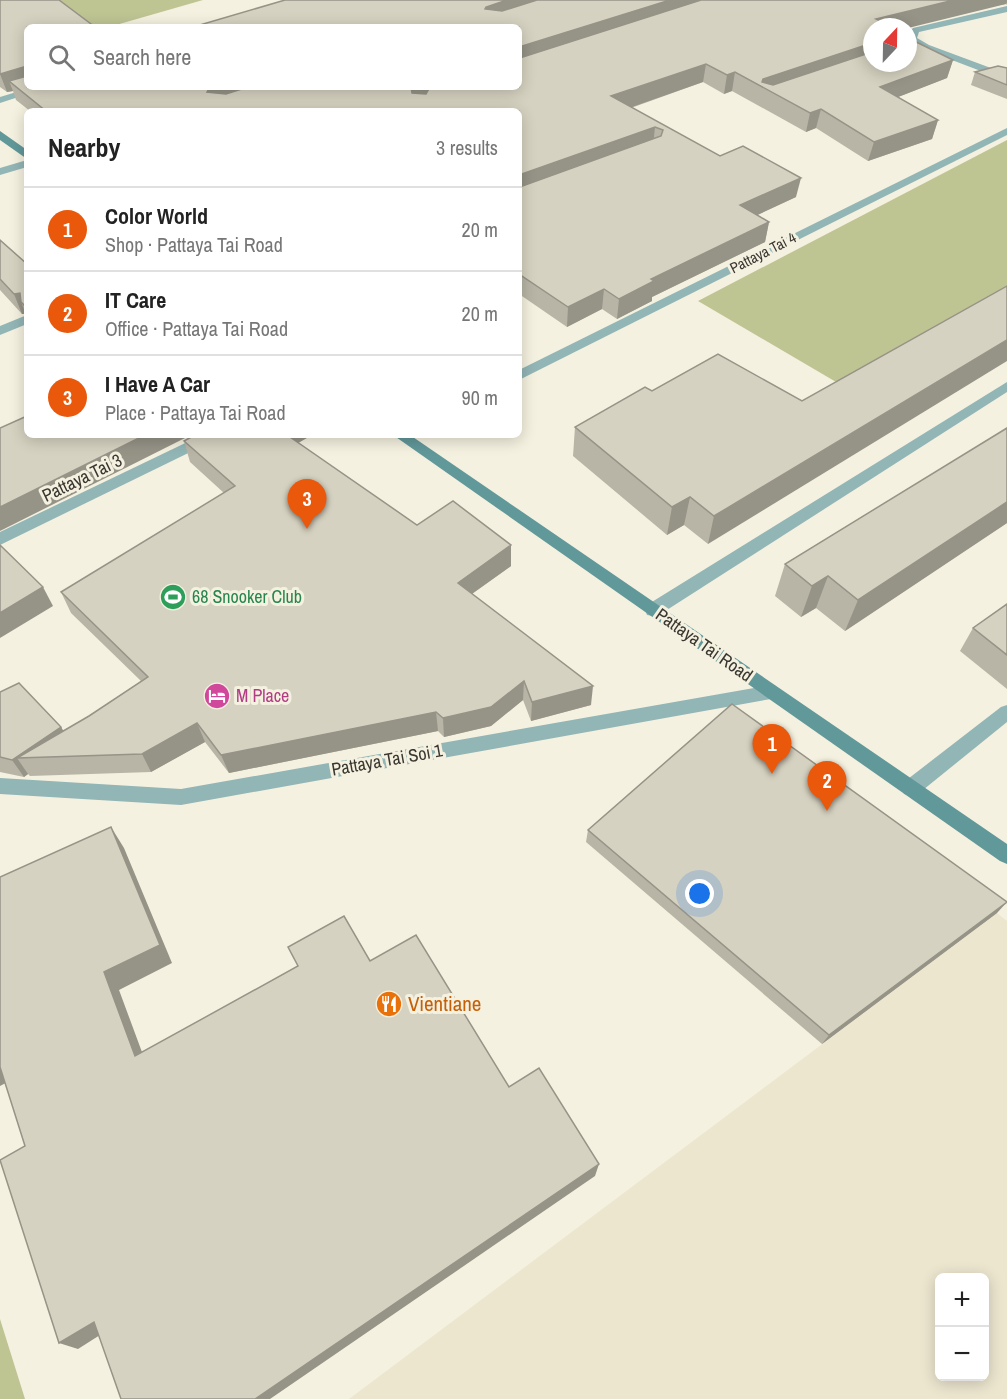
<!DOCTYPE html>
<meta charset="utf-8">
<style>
body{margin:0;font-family:"Archivo Narrow",sans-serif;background:#f2f2f2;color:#222}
.controls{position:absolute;right:18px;bottom:18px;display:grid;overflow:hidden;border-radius:9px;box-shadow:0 3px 15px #0003}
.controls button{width:54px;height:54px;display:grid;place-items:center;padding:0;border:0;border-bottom:2px solid #e0e0e0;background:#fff;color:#222;font:30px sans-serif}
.compass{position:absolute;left:863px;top:18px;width:54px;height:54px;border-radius:50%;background:#fff;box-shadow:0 3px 15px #0003;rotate:22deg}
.you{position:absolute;left:700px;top:894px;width:21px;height:21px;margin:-15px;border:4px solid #fff;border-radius:50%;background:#1a73e8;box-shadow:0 0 0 9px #1a73e833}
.badge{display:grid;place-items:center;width:39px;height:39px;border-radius:50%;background:#ea580c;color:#fff;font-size:20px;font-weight:700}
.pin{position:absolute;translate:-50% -50px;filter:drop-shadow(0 2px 3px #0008)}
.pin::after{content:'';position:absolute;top:32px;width:21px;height:18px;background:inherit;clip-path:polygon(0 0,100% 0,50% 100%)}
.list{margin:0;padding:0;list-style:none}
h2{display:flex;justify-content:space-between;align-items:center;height:78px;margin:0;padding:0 24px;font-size:26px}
h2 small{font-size:20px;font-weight:400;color:#767676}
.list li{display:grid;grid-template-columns:39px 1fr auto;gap:18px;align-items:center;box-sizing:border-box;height:84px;padding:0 24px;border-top:2px solid #e0e0e0}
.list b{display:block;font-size:22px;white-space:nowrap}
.list p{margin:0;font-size:20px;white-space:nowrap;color:#767676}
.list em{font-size:20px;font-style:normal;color:#767676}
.icon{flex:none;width:33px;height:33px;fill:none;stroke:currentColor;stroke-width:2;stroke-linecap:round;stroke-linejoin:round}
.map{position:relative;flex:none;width:1007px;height:1399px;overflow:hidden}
.search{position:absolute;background:#fff;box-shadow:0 3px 15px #0003;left:24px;top:24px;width:498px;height:66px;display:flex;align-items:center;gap:15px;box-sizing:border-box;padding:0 21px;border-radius:9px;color:#767676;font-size:22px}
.panel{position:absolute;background:#fff;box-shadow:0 3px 15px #0003;left:24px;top:108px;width:498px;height:330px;border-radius:9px}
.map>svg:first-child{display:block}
</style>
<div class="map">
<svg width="1007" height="1399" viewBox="0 0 1007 1399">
<rect width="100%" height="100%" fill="#f5f1e0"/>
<path fill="#ece6cf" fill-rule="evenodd" d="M997 913 1007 921V1399H349ZM940 1278H984V1376H940Z"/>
<g fill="#bfc493">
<path d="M9 0H203L109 27H27Z"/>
<path d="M1007 140V297L848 389 698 301Z"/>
<path d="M0 1319 25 1399H0Z"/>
</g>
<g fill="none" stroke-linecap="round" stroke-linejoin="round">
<g fill="#92b5b6" fill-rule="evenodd">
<path d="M1007 6V12L919 32 917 38 929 45 1007 74V81L923 49 908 40V34L913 28Z"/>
<path d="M27 160V167L0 175V168Z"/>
<path d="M27 315V324L0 335V326Z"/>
</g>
<g fill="#92b5b6" fill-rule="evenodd">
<path d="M33 87H49L0 103V97Z"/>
<path d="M1007 128V135L519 380V370Z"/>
<path d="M1007 382V392L659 615 653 616 647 615 645 610 647 605Z"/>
<path d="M202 435H221L219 438 0 545V532Z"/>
<path d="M771 685 777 687 780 692 777 697 771 699 181 805 0 794V778L181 789Z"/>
<path d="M1007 705V722L918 794 911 796 904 794 901 788 904 782 1001 707Z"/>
</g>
<g fill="#61989a" fill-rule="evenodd">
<path d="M0 131 27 150V159L0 140Z"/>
<path d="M393 435H410L1007 844V864L1000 861Z"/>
</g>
</g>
<g fill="#b8b5a6">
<path d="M0 0 27 27V87H519L1007 0V5L1006 4 872 27V63L953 60 947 78 898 97 938 120 932 139 868 161 816 128 806 132 732 91 724 94 703 82 631 108 796 197 757 215 769 222 765 242 652 297V301L617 319 602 309 567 327 519 294V111H30L16 100 13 91 7 92 0 87Z"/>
<path d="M1007 68V99L971 85 975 72Z"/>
<path d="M0 240 27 264V316L26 314H22L0 290Z"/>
<path d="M652 391 802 401 708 544 684 525 667 535 573 456 575 427Z"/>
<path d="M1007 428V523L845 631 816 608 801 617 775 596 785 564Z"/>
<path d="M195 435H312L298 443 417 525 511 566 472 594 591 705 531 721 523 700 491 726 444 737 438 731 229 773 205 742 151 772 30 776 28 774 24 777 0 772V692L61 727 63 731 89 716 141 681 71 613 61 592 224 493 190 462 184 441Z"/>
<path d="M1007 604V689L960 651 973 628Z"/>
<path d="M588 830 997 913 822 1044 586 842Z"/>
</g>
<g fill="#969387">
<path d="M507 0H563L486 25 485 9 486 7Z"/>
<path d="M670 0H725L519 66V47Z"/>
<path d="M954 0H1007V2L1006 4 908 28V27H874L876 19Z"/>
<path d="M872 43V57L774 93 761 86 763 79Z"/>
<path d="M953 60 947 78 875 106 880 87Z"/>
<path d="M706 64 703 82 609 115 611 96Z"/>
<path d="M26 66 27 69V86L9 81 13 91 7 92 0 74Z"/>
<path d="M735 72 732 91 724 94 727 75Z"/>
<path d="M217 87H278L212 109 207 92 208 90Z"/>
<path d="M411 87H452L413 104Z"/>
<path d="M821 109 816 128 806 132 810 113Z"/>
<path d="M938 120 932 139 868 161 874 142Z"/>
<path d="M655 127 653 146 519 194V175Z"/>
<path d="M801 178 796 197 736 225 740 205Z"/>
<path d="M769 222 765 242 652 297V301L617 319 619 299 651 279Z"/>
<path d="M604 289 602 309 567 327 568 307Z"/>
<path d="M20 293 21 302 26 314H22L14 294Z"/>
<path d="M1007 340V361L708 544 714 516Z"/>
<path d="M145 435H191L0 531V507Z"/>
<path d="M280 435H312L284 451Z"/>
<path d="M690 497 684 525 667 535 672 507Z"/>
<path d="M1007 502V523L845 631 858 600Z"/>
<path d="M511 545V566L459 603 458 583Z"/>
<path d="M828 576 816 608 801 617 812 586Z"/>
<path d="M43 587 53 606 0 638V613Z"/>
<path d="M524 681 523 700 491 726 444 737 443 718Z"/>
<path d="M593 686 591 705 531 721 532 702Z"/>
<path d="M436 712 438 731 229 773 221 755Z"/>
<path d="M197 723 205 742 151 772 142 754Z"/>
<path d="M61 727 72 745 17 758 28 774 24 777 12 760Z"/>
<path d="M111 827 124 848 172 963 119 990 149 1071 135 1056 104 972Z"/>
<path d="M1007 902 997 913 822 1044 829 1035Z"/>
<path d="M0 1063 17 1077 0 1086Z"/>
<path d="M599 1164 595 1176 270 1399H255Z"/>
<path d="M94 1322 111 1328 78 1349 59 1343Z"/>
</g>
<g fill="#d6d2c1" stroke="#969387" stroke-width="1.5">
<path d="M0 0H59L95 27H27V66L0 74Z"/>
<path d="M285 0H507L486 7 485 9 502 11 537 0H670L519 47V27H193Z"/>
<path d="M701 0H954L876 19 893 27H872V43L763 79 762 82 773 85 872 52V63H908V38L953 60 880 87 938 120 874 142 821 109 810 113 735 72 727 75 706 64 611 96 720 156 743 146 801 178 740 205 769 222 651 279 654 281 619 299 604 289 568 307 519 274V186L520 187 661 136 663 130 655 127 519 175V111H46L9 81 27 76V87H217L208 90 207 92 226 94 248 87H411L412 93 426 94 430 87H519V57L520 58Z"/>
<path d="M998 66 1007 68V85L975 72Z"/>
<path d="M0 240 27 264V308L21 302 20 293 14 294 0 279Z"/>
<path d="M1007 286V340L714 516 690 497 672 507 575 427 645 387 652 391 718 354 802 401Z"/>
<path d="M27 416V435H145L0 507V428Z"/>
<path d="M1007 428V502L858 600 828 576 812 586 785 564Z"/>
<path d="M195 435H287L417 525 453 501 511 545 458 583 593 686 532 702 524 681 491 707 443 718 436 712 221 755 197 723 142 754 17 758 89 716 148 677 61 592 235 486 184 441Z"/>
<path d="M0 545 43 587 0 613Z"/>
<path d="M1007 604V655L973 628Z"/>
<path d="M19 683 61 727 12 760 0 757V692Z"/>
<path d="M732 704 1007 902 829 1035 588 830Z"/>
<path d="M111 827 160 945 104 972 135 1056 298 966 288 947 344 916 370 961 416 935 509 1087 539 1068 599 1164 255 1399H121L94 1322 59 1343 0 1160 25 1146 0 1067V877Z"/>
</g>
<defs>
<g id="stadium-disc" transform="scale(1.35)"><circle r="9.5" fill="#2e9e5b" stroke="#f5f1e0"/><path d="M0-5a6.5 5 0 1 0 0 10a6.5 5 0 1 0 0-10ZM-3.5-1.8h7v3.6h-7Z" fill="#fff"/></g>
<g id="hotel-disc" transform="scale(1.35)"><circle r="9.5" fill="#d1479c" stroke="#f5f1e0"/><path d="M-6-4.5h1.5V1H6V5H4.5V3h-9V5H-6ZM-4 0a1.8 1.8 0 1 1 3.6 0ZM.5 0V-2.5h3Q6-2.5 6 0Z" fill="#fff"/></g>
<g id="restaurant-disc" transform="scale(1.35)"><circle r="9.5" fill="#e8710a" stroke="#f5f1e0"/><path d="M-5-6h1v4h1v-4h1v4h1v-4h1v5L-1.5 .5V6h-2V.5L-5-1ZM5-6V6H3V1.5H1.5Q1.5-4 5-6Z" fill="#fff"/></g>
</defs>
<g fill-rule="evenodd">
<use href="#stadium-disc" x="173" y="597"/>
<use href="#hotel-disc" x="217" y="696"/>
<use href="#restaurant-disc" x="389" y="1004"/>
</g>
<g text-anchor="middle" stroke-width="6" stroke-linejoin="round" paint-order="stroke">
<g font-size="15" fill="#393730" stroke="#f5f1e0">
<text transform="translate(763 253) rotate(-27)" y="5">Pattaya Tai 4</text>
</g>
<g font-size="18" fill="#393730" stroke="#f5f1e0">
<text transform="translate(82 478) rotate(-26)" y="6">Pattaya Tai 3</text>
<text transform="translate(704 645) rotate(35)" y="6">Pattaya Tai Road</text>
<text transform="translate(387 760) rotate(-10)" y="6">Pattaya Tai Soi 1</text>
</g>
<g font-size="18" fill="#27864d" stroke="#f5f1e0" text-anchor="start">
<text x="192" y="603">68 Snooker Club</text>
</g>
<g font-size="18" fill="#b23c85" stroke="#f5f1e0" text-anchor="start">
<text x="236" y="702">M Place</text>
</g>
<g font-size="21" fill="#c56008" stroke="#f5f1e0" text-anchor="start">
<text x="408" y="1011">Vientiane</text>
</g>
</g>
</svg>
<div class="controls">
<button>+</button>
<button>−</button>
</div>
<svg class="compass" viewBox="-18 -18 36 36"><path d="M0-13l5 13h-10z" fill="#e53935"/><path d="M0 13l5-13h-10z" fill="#767676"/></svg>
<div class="you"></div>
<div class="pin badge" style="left:772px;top:774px">1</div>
<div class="pin badge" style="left:827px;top:811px">2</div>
<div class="pin badge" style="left:307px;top:529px">3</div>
<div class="search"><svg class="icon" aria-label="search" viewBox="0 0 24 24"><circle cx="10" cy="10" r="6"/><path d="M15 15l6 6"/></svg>Search here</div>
<section class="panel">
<h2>Nearby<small>3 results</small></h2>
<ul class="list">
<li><span class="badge">1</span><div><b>Color World</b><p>Shop · Pattaya Tai Road</p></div><em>20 m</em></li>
<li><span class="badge">2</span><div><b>IT Care</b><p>Office · Pattaya Tai Road</p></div><em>20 m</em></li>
<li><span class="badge">3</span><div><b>I Have A Car</b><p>Place · Pattaya Tai Road</p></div><em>90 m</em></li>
</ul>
</section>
</div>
